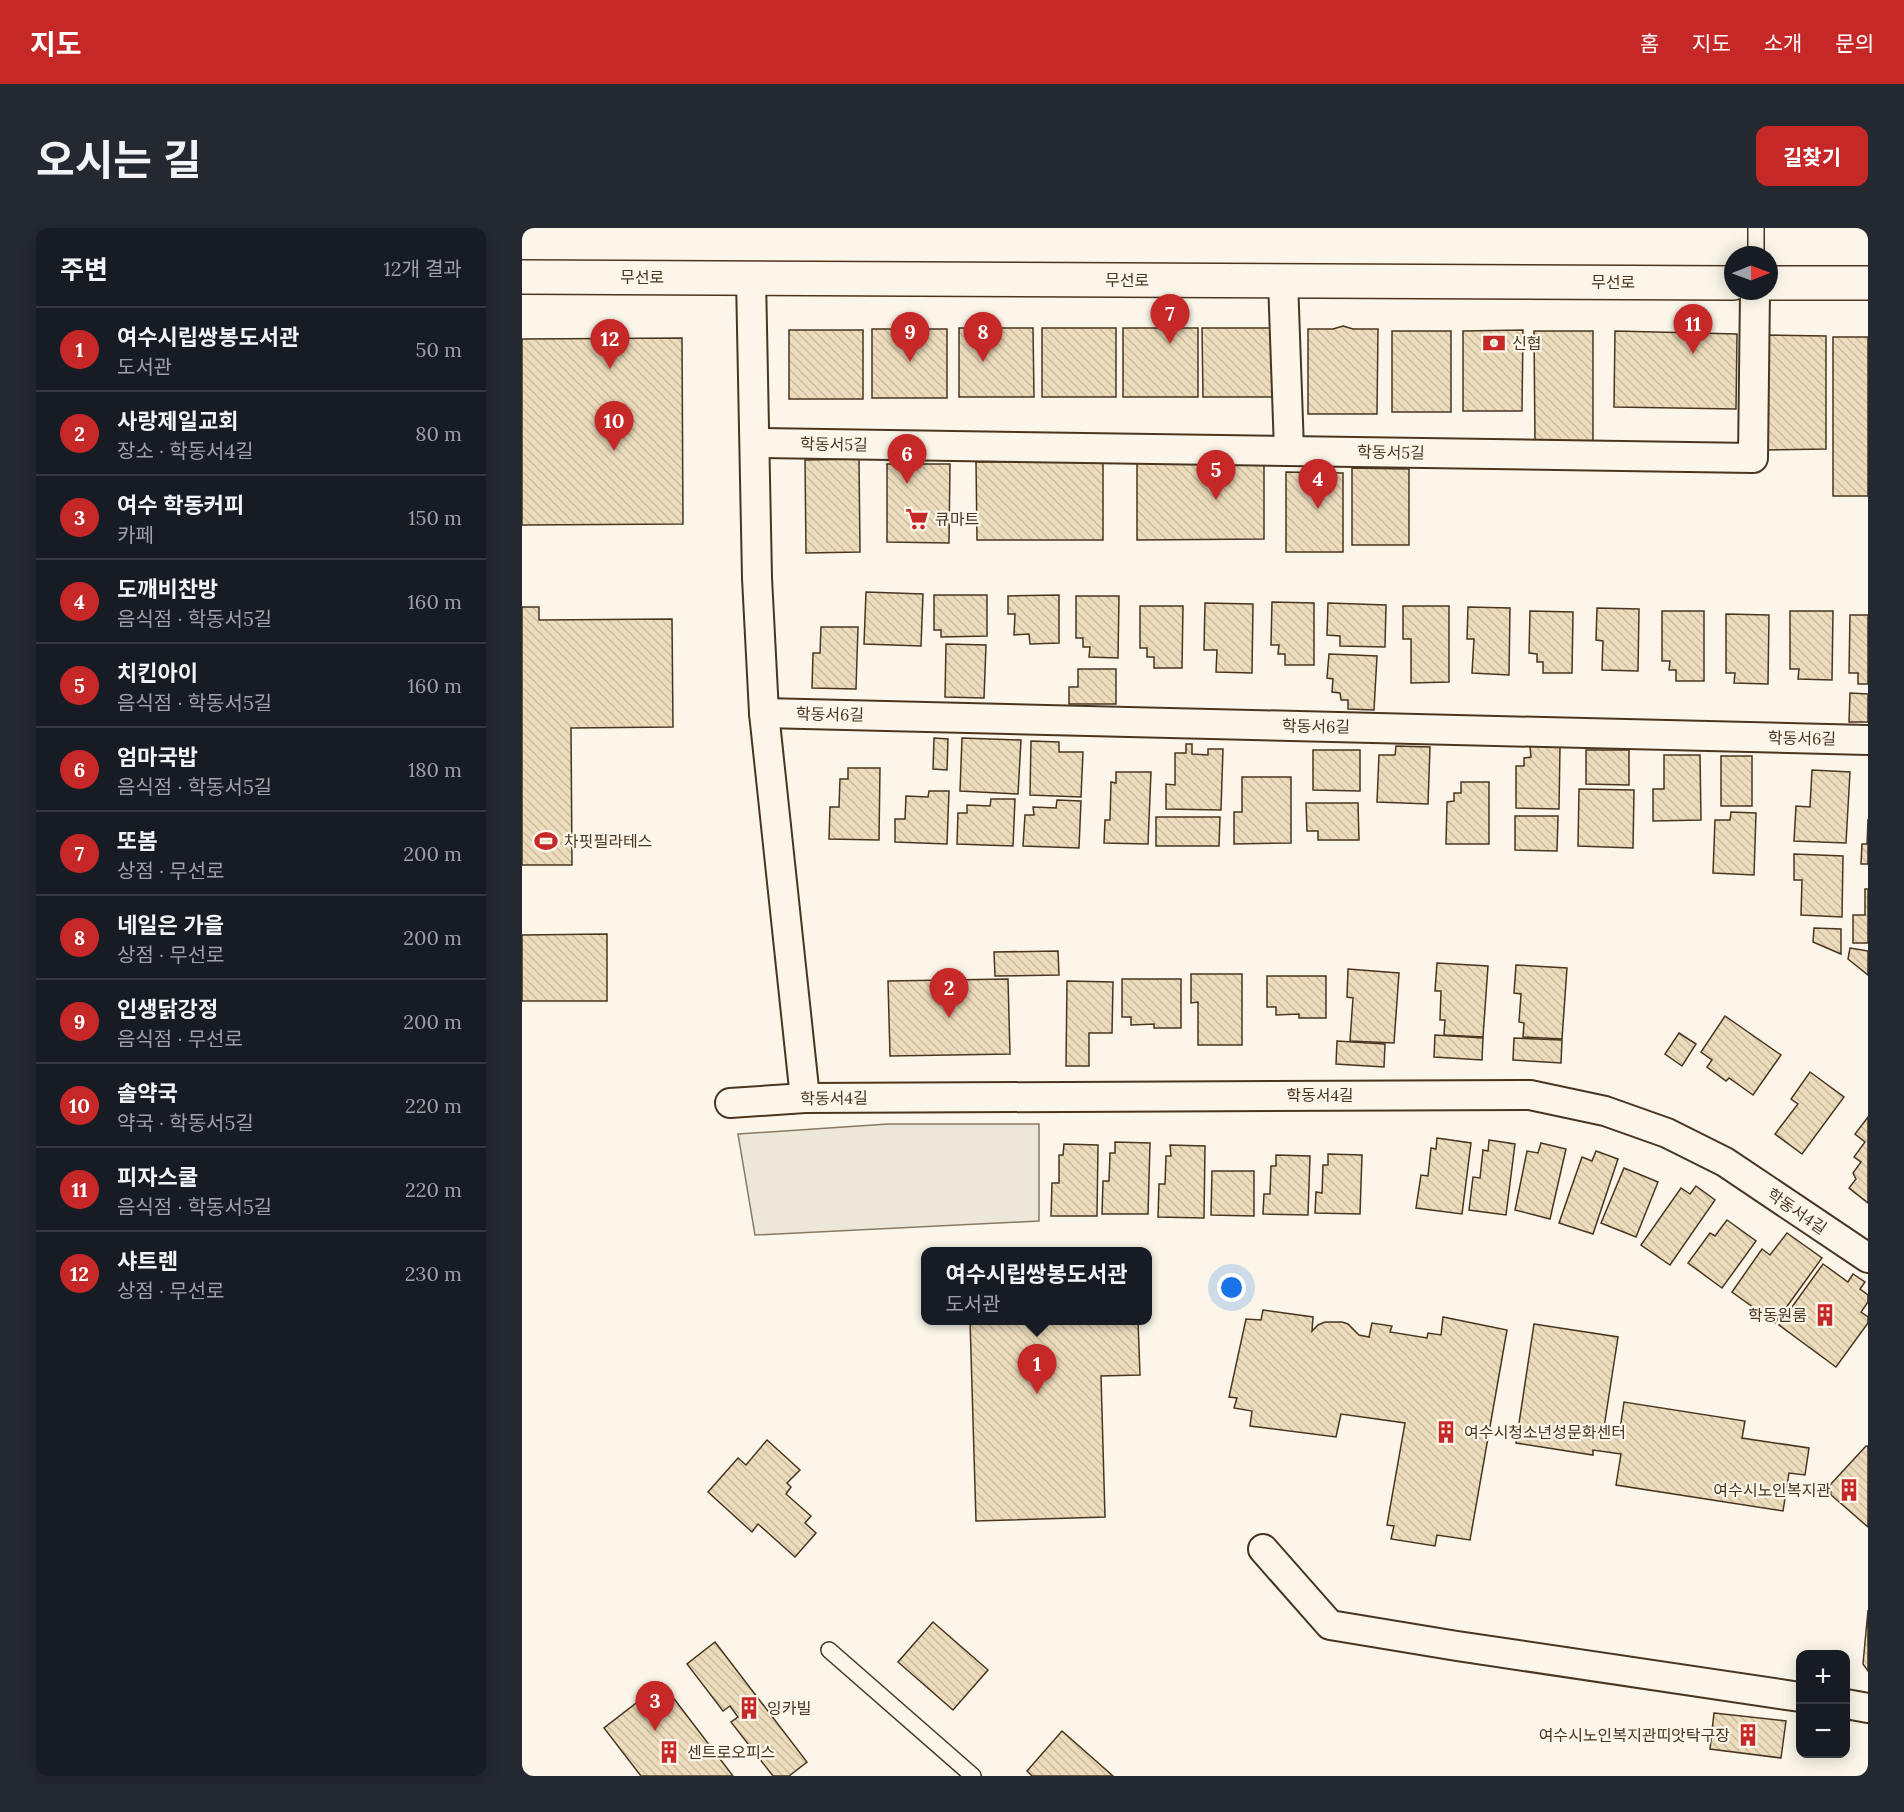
<!DOCTYPE html>
<html lang="ko">
<meta charset="utf-8">
<style>
body{margin:0;font-family:Lora,"Noto Sans KR",serif;background:#242831;color:#f1f3f6}
.controls{position:absolute;right:18px;bottom:18px;display:grid;overflow:hidden;border-radius:12px;box-shadow:0 3px 15px #0003}
.controls button{width:54px;height:54px;display:grid;place-items:center;padding:0;border:0;border-bottom:2px solid #363941;background:#171b24;color:#f1f3f6;font:30px sans-serif}
.compass{position:absolute;left:1202px;top:18px;width:54px;height:54px;border-radius:50%;background:#171b24;box-shadow:0 3px 15px #0003;rotate:89deg}
.you{position:absolute;left:710px;top:1060px;width:21px;height:21px;margin:-15px;border:4px solid #fff;border-radius:50%;background:#1a73e8;box-shadow:0 0 0 9px #1a73e833}
.badge{display:grid;place-items:center;width:39px;height:39px;border-radius:50%;background:#c62828;color:#fff;font-size:20px;font-weight:700}
.pin{position:absolute;translate:-50% -50px;filter:drop-shadow(0 2px 3px #0008)}
.pin::after{content:'';position:absolute;top:32px;width:21px;height:18px;background:inherit;clip-path:polygon(0 0,100% 0,50% 100%)}
.popup{position:absolute;left:399px;top:1019px;width:231px;height:78px;box-sizing:border-box;display:grid;place-content:center;border-radius:12px;background:#171b24;filter:drop-shadow(0 2px 4px #0005);font-size:20px;white-space:nowrap;color:#9ea1a6}
.popup b{font-size:22px;color:#f1f3f6}
.popup::after{content:'';position:absolute;left:50%;top:100%;margin-left:-12px;border:12px solid transparent;border-top-color:#171b24}
.list{margin:0;padding:0;list-style:none}
h2{display:flex;justify-content:space-between;align-items:center;height:78px;margin:0;padding:0 24px;font-size:26px}
h2 small{font-size:20px;font-weight:400;color:#9ea1a6}
.list li{display:grid;grid-template-columns:39px 1fr auto;gap:18px;align-items:center;box-sizing:border-box;height:84px;padding:0 24px;border-top:2px solid #363941}
.list b{display:block;font-size:22px;white-space:nowrap}
.list p{margin:0;font-size:20px;white-space:nowrap;color:#9ea1a6}
.list em{font-size:20px;font-style:normal;color:#9ea1a6}
.map{position:relative;flex:none;width:1346px;height:1548px;overflow:hidden;border-radius:12px}
header{display:flex;align-items:center;gap:36px;box-sizing:border-box;height:84px;padding:0 30px;background:#c62828;color:#fff}
header strong{font-size:28px}
nav{display:flex;gap:33px;margin-inline-start:auto;font-size:21px}
.intro{display:flex;align-items:center;justify-content:space-between;box-sizing:border-box;height:144px;padding:0 36px}
h1{margin:0;font-size:42px}
.button{padding:15px 27px;border-radius:12px;background:#c62828;color:#fff;font-size:21px;font-weight:700}
main{display:flex;gap:36px;padding:0 36px}
aside{flex:1;background:#171b24;border-radius:12px;box-shadow:0 3px 15px #0003}
.map>svg:first-child{display:block}
</style>
<header>
<strong>지도</strong>
<nav><a>홈</a><a>지도</a><a>소개</a><a>문의</a></nav>
</header>
<div class="intro"><h1>오시는 길</h1><a class="button">길찾기</a></div>
<main>
<aside>
<h2>주변<small>12개 결과</small></h2>
<ul class="list">
<li><span class="badge">1</span><div><b>여수시립쌍봉도서관</b><p>도서관</p></div><em>50 m</em></li>
<li><span class="badge">2</span><div><b>사랑제일교회</b><p>장소 · 학동서4길</p></div><em>80 m</em></li>
<li><span class="badge">3</span><div><b>여수 학동커피</b><p>카페</p></div><em>150 m</em></li>
<li><span class="badge">4</span><div><b>도깨비찬방</b><p>음식점 · 학동서5길</p></div><em>160 m</em></li>
<li><span class="badge">5</span><div><b>치킨아이</b><p>음식점 · 학동서5길</p></div><em>160 m</em></li>
<li><span class="badge">6</span><div><b>엄마국밥</b><p>음식점 · 학동서5길</p></div><em>180 m</em></li>
<li><span class="badge">7</span><div><b>또봄</b><p>상점 · 무선로</p></div><em>200 m</em></li>
<li><span class="badge">8</span><div><b>네일은 가을</b><p>상점 · 무선로</p></div><em>200 m</em></li>
<li><span class="badge">9</span><div><b>인생닭강정</b><p>음식점 · 무선로</p></div><em>200 m</em></li>
<li><span class="badge">10</span><div><b>솔약국</b><p>약국 · 학동서5길</p></div><em>220 m</em></li>
<li><span class="badge">11</span><div><b>피자스쿨</b><p>음식점 · 학동서5길</p></div><em>220 m</em></li>
<li><span class="badge">12</span><div><b>샤트렌</b><p>상점 · 무선로</p></div><em>230 m</em></li>
</ul>
</aside>
<div class="map">
<svg width="1346" height="1548" viewBox="0 0 1346 1548">
<defs>
<pattern id="building-back-hatch" width="6" height="6" patternUnits="userSpaceOnUse" patternTransform="scale(1.5)"><rect width="6" height="6" fill="#ecdcbc"/><path d="M-1 5l2 2M0 0l6 6M5-1l2 2" fill="none" stroke="#ccbda1"/></pattern>
</defs>
<rect width="100%" height="100%" fill="#fbf6e9"/>
<path fill="#ede7d9" stroke="#887966" stroke-width="1.5" d="M366 896H517V993L233 1007 216 906Z"/>
<g fill="url(#building-back-hatch)" stroke="#4a3520" stroke-width="1.5">
<path d="M821 98 831 101H856L855 186H786V101H811Z"/>
<path d="M437 100H511L512 169H437Z"/>
<rect x="520" y="100" width="74" height="69"/>
<rect x="601" y="100" width="75" height="69"/>
<path d="M680 100H754L755 169H681Z"/>
<rect x="350" y="101" width="75" height="69"/>
<rect x="267" y="102" width="74" height="69"/>
<path d="M1001 102 1000 183H941V103Z"/>
<rect x="870" y="103" width="59" height="81"/>
<path d="M1012 103H1071V214H1013Z"/>
<path d="M1093 103 1215 106 1214 181 1092 179Z"/>
<path d="M1245 107 1304 108V221L1246 222Z"/>
<rect x="1311" y="109" width="35" height="159"/>
<path d="M160 110 161 296 0 297V111Z"/>
<path d="M337 231 338 324 284 325 283 232Z"/>
<path d="M615 233H742V311L615 312Z"/>
<path d="M454 234H581V312H455Z"/>
<path d="M365 236H428L427 315 365 314Z"/>
<path d="M830 240 887 241V317H830Z"/>
<path d="M764 244 821 245V324H764Z"/>
<path d="M344 364 401 366 399 418 342 416Z"/>
<path d="M412 367H465V408L419 409V402H412Z"/>
<path d="M537 367V415L508 416 507 406 492 407 493 386H486V368Z"/>
<path d="M554 368H597L596 430 567 429 568 419H561V410H554Z"/>
<path d="M750 374 792 375V437H763V426H756L757 417H749Z"/>
<path d="M683 375 731 376 730 445 694 444 695 422H682Z"/>
<path d="M806 375 864 377 863 419 818 418V408L805 407Z"/>
<path d="M618 378H661L660 440H632V429H625V420H618Z"/>
<path d="M881 378H927V454L889 455V411H881Z"/>
<path d="M0 379H17V392L150 391 151 499 49 500 50 637H0Z"/>
<path d="M946 379 988 380 987 447 950 445 952 411H945Z"/>
<path d="M1075 380 1117 381 1116 443 1080 442 1081 413 1074 412Z"/>
<path d="M1008 383 1051 384 1050 445H1021V434H1015V426L1007 425Z"/>
<path d="M1140 383H1182V453H1154V442H1147L1148 433H1140Z"/>
<path d="M1268 383H1311L1310 452 1276 451 1277 441H1268Z"/>
<path d="M1204 386 1247 387 1246 456 1212 455 1213 445H1204Z"/>
<path d="M1328 387H1346V456H1336V445H1327Z"/>
<path d="M299 399H336L334 461 290 460 291 425H298Z"/>
<path d="M424 416 464 417 462 470 423 469Z"/>
<path d="M807 426 855 428 852 482 826 481V472H819L818 465 810 464 811 451 805 450Z"/>
<path d="M556 441H594V476H547V459H556Z"/>
<path d="M1328 465 1346 466V494H1327Z"/>
<path d="M412 510 426 511 425 542 411 541Z"/>
<path d="M440 510 499 512 496 566 438 563Z"/>
<path d="M509 513 537 514V524H561L559 569 508 567Z"/>
<path d="M664 516H670V526L686 527V521H701L699 582 644 581V556L653 557V525H664Z"/>
<path d="M874 518 908 519 906 576 855 574 857 527H873Z"/>
<path d="M1008 518 1038 519 1037 581 994 580V538H1002V530L1009 529Z"/>
<path d="M791 522H838V563L791 562Z"/>
<path d="M1064 522H1107V557L1064 556Z"/>
<path d="M1142 527H1178L1179 592 1131 593V561H1142Z"/>
<rect x="1199" y="528" width="31" height="50"/>
<path d="M326 540H358L357 612 307 611 308 579H317L318 551H326Z"/>
<path d="M1290 542 1328 544 1324 615 1272 613 1274 578 1288 579Z"/>
<path d="M594 544H629L626 616 582 615 583 592H588L589 554 594 555Z"/>
<path d="M720 549H769V615L712 616V584H720Z"/>
<path d="M939 554H967V616H924L925 574 932 573V565H939Z"/>
<path d="M1057 561 1112 562 1111 620 1056 618Z"/>
<path d="M407 563H427L425 616 373 614V591H383L384 568 406 569Z"/>
<path d="M469 571H493L491 618 435 616 436 585H445V577L468 578Z"/>
<path d="M535 572 559 573 557 620 501 618 503 587H512L511 579 534 580Z"/>
<path d="M784 575H836L837 612H796V603H785Z"/>
<path d="M1209 584 1234 585 1232 647 1191 645 1193 592H1208Z"/>
<path d="M993 588H1036L1035 623 993 622Z"/>
<path d="M634 589H698L697 618H634Z"/>
<path d="M1346 591V636H1339L1340 616H1345Z"/>
<path d="M1272 626 1321 628 1320 689 1279 687 1280 652H1272Z"/>
<path d="M1343 661H1346V715H1331V687H1343Z"/>
<path d="M1292 700 1319 701V726L1291 714Z"/>
<path d="M85 706V773H0V707Z"/>
<path d="M1328 720 1346 723V747L1326 731Z"/>
<path d="M536 723 537 747 473 748 472 724Z"/>
<path d="M915 735 966 738 961 809 922 807 923 792H918L919 763H913Z"/>
<path d="M994 737 1045 740 1040 811 1001 809 1002 795 997 794 999 766 992 765Z"/>
<path d="M826 741 877 745 872 815 828 813 831 770 825 769Z"/>
<path d="M669 746H720V817H676V774L669 775Z"/>
<path d="M745 748H804V790H777V786L754 787V779H745Z"/>
<path d="M486 751 488 826 368 828 366 753Z"/>
<path d="M600 751H659V800H632V796L609 797V789H600Z"/>
<path d="M545 753 591 754 590 805H567V838H544Z"/>
<path d="M1203 788 1259 827 1231 867 1207 850 1204 853 1185 839 1190 832 1179 824Z"/>
<path d="M1157 805 1174 816 1160 838 1143 826Z"/>
<path d="M913 807 961 810 960 832 912 829Z"/>
<path d="M992 810 1040 812 1039 835 991 832Z"/>
<path d="M815 813 863 816 862 839 814 836Z"/>
<path d="M1288 844 1322 869 1280 926 1253 906 1276 876 1269 871Z"/>
<path d="M1346 889V975L1327 960 1334 951 1331 945 1339 934 1332 929 1343 914 1333 906Z"/>
<path d="M915 910 949 915 940 986 894 980 899 947 906 948 909 920 914 921Z"/>
<path d="M967 912 993 916 984 987 947 982 951 949 958 950 961 922 966 923Z"/>
<path d="M593 914 628 915 626 986H580L581 953H587L588 925H593Z"/>
<path d="M1019 915 1044 921 1028 991 993 982 1005 923 1016 925Z"/>
<path d="M542 916 576 917 575 988H529L530 955H537V927H541Z"/>
<path d="M648 917 683 918 682 990 636 989 637 956H643L644 928H649Z"/>
<path d="M1074 923 1096 931 1071 1006 1037 995 1060 929 1070 933Z"/>
<path d="M806 926 840 927 838 986 793 985 794 964 800 965 801 937H806Z"/>
<path d="M754 927 788 928 786 987 741 986 742 966H748L749 938H754Z"/>
<path d="M1102 940 1136 954 1114 1009 1079 995Z"/>
<path d="M690 943H732V988L689 987Z"/>
<path d="M1174 958 1193 972 1148 1037 1119 1017 1159 960 1168 966Z"/>
<path d="M1205 992 1234 1013 1200 1060 1166 1035 1188 1005 1193 1008Z"/>
<path d="M1265 1005 1300 1030 1253 1095 1210 1064 1240 1021 1248 1027Z"/>
<path d="M1301 1036 1326 1054 1331 1046 1343 1054 1338 1061 1346 1067V1074L1339 1084 1346 1089V1095L1314 1139 1257 1097Z"/>
<path d="M741 1082 791 1089 790 1103 796 1097 803 1094H820L826 1096 837 1107 847 1109 850 1095 870 1098 868 1104 905 1110 906 1105 919 1107 921 1089 985 1102 948 1312 915 1307 913 1318 869 1311 872 1298 865 1297 883 1195 819 1186 814 1209 728 1198 730 1183 712 1180 715 1170 707 1169 724 1091 739 1092Z"/>
<path d="M448 1092H616L618 1147 579 1148 583 1289 454 1293Z"/>
<path d="M1012 1096 1096 1109 1081 1206 1097 1208 1102 1174 1223 1193 1220 1210 1287 1220 1283 1247 1267 1245 1261 1283 1094 1257 1099 1226 1071 1222V1227L994 1215Z"/>
<path d="M245 1212 278 1242 265 1255 269 1259 264 1266 289 1288 283 1295 294 1305 273 1329 236 1296 230 1304 186 1264 216 1230 224 1237Z"/>
<path d="M1344 1218H1346V1299L1309 1267 1308 1257Z"/>
<path d="M1346 1382V1443L1341 1436Z"/>
<path d="M411 1394 466 1442 431 1482 376 1434Z"/>
<path d="M193 1414 285 1534 267 1548H251L209 1494 216 1489 208 1478 201 1483 165 1436Z"/>
<path d="M140 1455 211 1548H119L82 1500Z"/>
<path d="M1192 1485 1264 1493 1259 1530 1188 1521Z"/>
<path d="M540 1503 591 1548H510L505 1543Z"/>
</g>
<g fill="none" stroke-linecap="round" stroke-linejoin="round">
<g stroke="#4a3520" stroke-width="18">
<g id="lane">
<path d="M1234 27V0"/>
<path d="M307 1422 451 1548"/>
</g>
</g>
<g stroke="#4a3520" stroke-width="32">
<g id="street">
<path d="M229 50 235 350 242 485 283 870"/>
<path d="M761 52 767 222"/>
<path d="M233 215 1231 230 1233 63"/>
<path d="M242 485 1346 512"/>
<path d="M208 875 283 870 1008 867 1083 883 1145 905 1203 934 1346 1030"/>
<path d="M741 1321 808 1397 935 1418 1278 1469"/>
<path d="M1324 1476 1346 1480"/>
</g>
</g>
<g stroke="#4a3520" stroke-width="36">
<g id="secondary">
<path d="M0 49 1211 55"/>
<path d="M1247 55H1346"/>
</g>
</g>
<use href="#lane" stroke="#fbf6e9" stroke-width="15"/>
<use href="#street" stroke="#fbf6e9" stroke-width="28"/>
<use href="#secondary" stroke="#fbf6e9" stroke-width="33"/>
</g>
<defs>
<g id="bank-bare" transform="scale(1.8)"><path d="M-6-4H6V4H-6ZM0-2.3a2.3 2.3 0 1 0 0 4.6a2.3 2.3 0 1 0 0-4.6Z" fill="#c62828" stroke="#fbf6e9" stroke-width="2.5" paint-order="stroke"/></g>
<g id="supermarket-bare" transform="scale(1.8)"><path d="M-6-5.5h2.5l.6 2H6L4.5 2H-2.5L-4.4-4H-6ZM-1.5 3.2a1.3 1.3 0 1 0 .1 0ZM3 3.2a1.3 1.3 0 1 0 .1 0Z" fill="#c62828" stroke="#fbf6e9" stroke-width="2.5" paint-order="stroke"/></g>
<g id="stadium-bare" transform="scale(1.8)"><path d="M0-5a6.5 5 0 1 0 0 10a6.5 5 0 1 0 0-10ZM-3.5-1.8h7v3.6h-7Z" fill="#c62828" stroke="#fbf6e9" stroke-width="2.5" paint-order="stroke"/></g>
<g id="building-bare" transform="scale(1.8)"><path d="M-4-6H4V6H1V3H-1V6H-4ZM-2.5-4.3h1.7v1.8h-1.7ZM.8-4.3h1.7v1.8H.8ZM-2.5-1h1.7V.8h-1.7ZM.8-1h1.7V.8H.8Z" fill="#c62828" stroke="#fbf6e9" stroke-width="2.5" paint-order="stroke"/></g>
</defs>
<g fill-rule="evenodd">
<use href="#bank-bare" x="972" y="115"/>
<use href="#supermarket-bare" x="395" y="291"/>
<use href="#stadium-bare" x="24" y="613"/>
<use href="#building-bare" x="1303" y="1087"/>
<use href="#building-bare" x="924" y="1204"/>
<use href="#building-bare" x="1327" y="1262"/>
<use href="#building-bare" x="227" y="1480"/>
<use href="#building-bare" x="1226" y="1507"/>
<use href="#building-bare" x="147" y="1524"/>
</g>
<g text-anchor="middle" stroke-width="4.5" stroke-linejoin="round" paint-order="stroke">
<g font-size="16" fill="#4a3520" stroke="#fbf6e9">
<text x="120" y="55">무선로</text>
<text x="605" y="58">무선로</text>
<text x="1091" y="60">무선로</text>
<text transform="translate(312 216) rotate(1)" y="6">학동서5길</text>
<text transform="translate(869 224) rotate(1)" y="6">학동서5길</text>
<text transform="translate(308 486) rotate(1)" y="6">학동서6길</text>
<text transform="translate(794 498) rotate(1)" y="6">학동서6길</text>
<text transform="translate(1280 510) rotate(1)" y="6">학동서6길</text>
<text x="798" y="873">학동서4길</text>
<text transform="translate(312 870) rotate(-1)" y="6">학동서4길</text>
<text transform="translate(1275 983) rotate(34)" y="6">학동서4길</text>
</g>
<g font-size="16" fill="#4a3520" stroke="#fbf6e9" text-anchor="start">
<text x="990" y="121">신협</text>
<text x="413" y="297">큐마트</text>
<text x="42" y="619">차핏필라테스</text>
<text x="1285" y="1093" text-anchor="end">학동원룸</text>
<text x="942" y="1210">여수시청소년성문화센터</text>
<text x="1309" y="1268" text-anchor="end">여수시노인복지관</text>
<text x="245" y="1486">잉카빌</text>
<text x="1208" y="1513" text-anchor="end">여수시노인복지관띠앗탁구장</text>
<text x="165" y="1530">센트로오피스</text>
</g>
</g>
</svg>
<div class="controls">
<button>+</button>
<button>−</button>
</div>
<svg class="compass" viewBox="-18 -18 36 36"><path d="M0-13l5 13h-10z" fill="#e53935"/><path d="M0 13l5-13h-10z" fill="#9ea1a6"/></svg>
<div class="you"></div>
<div class="pin badge" style="left:515px;top:1166px">1</div>
<div class="popup"><b>여수시립쌍봉도서관</b>도서관</div>
<div class="pin badge" style="left:427px;top:790px">2</div>
<div class="pin badge" style="left:133px;top:1503px">3</div>
<div class="pin badge" style="left:796px;top:281px">4</div>
<div class="pin badge" style="left:694px;top:272px">5</div>
<div class="pin badge" style="left:385px;top:256px">6</div>
<div class="pin badge" style="left:648px;top:116px">7</div>
<div class="pin badge" style="left:461px;top:134px">8</div>
<div class="pin badge" style="left:388px;top:134px">9</div>
<div class="pin badge" style="left:92px;top:223px">10</div>
<div class="pin badge" style="left:1171px;top:126px">11</div>
<div class="pin badge" style="left:88px;top:141px">12</div>
</div>
</main>
